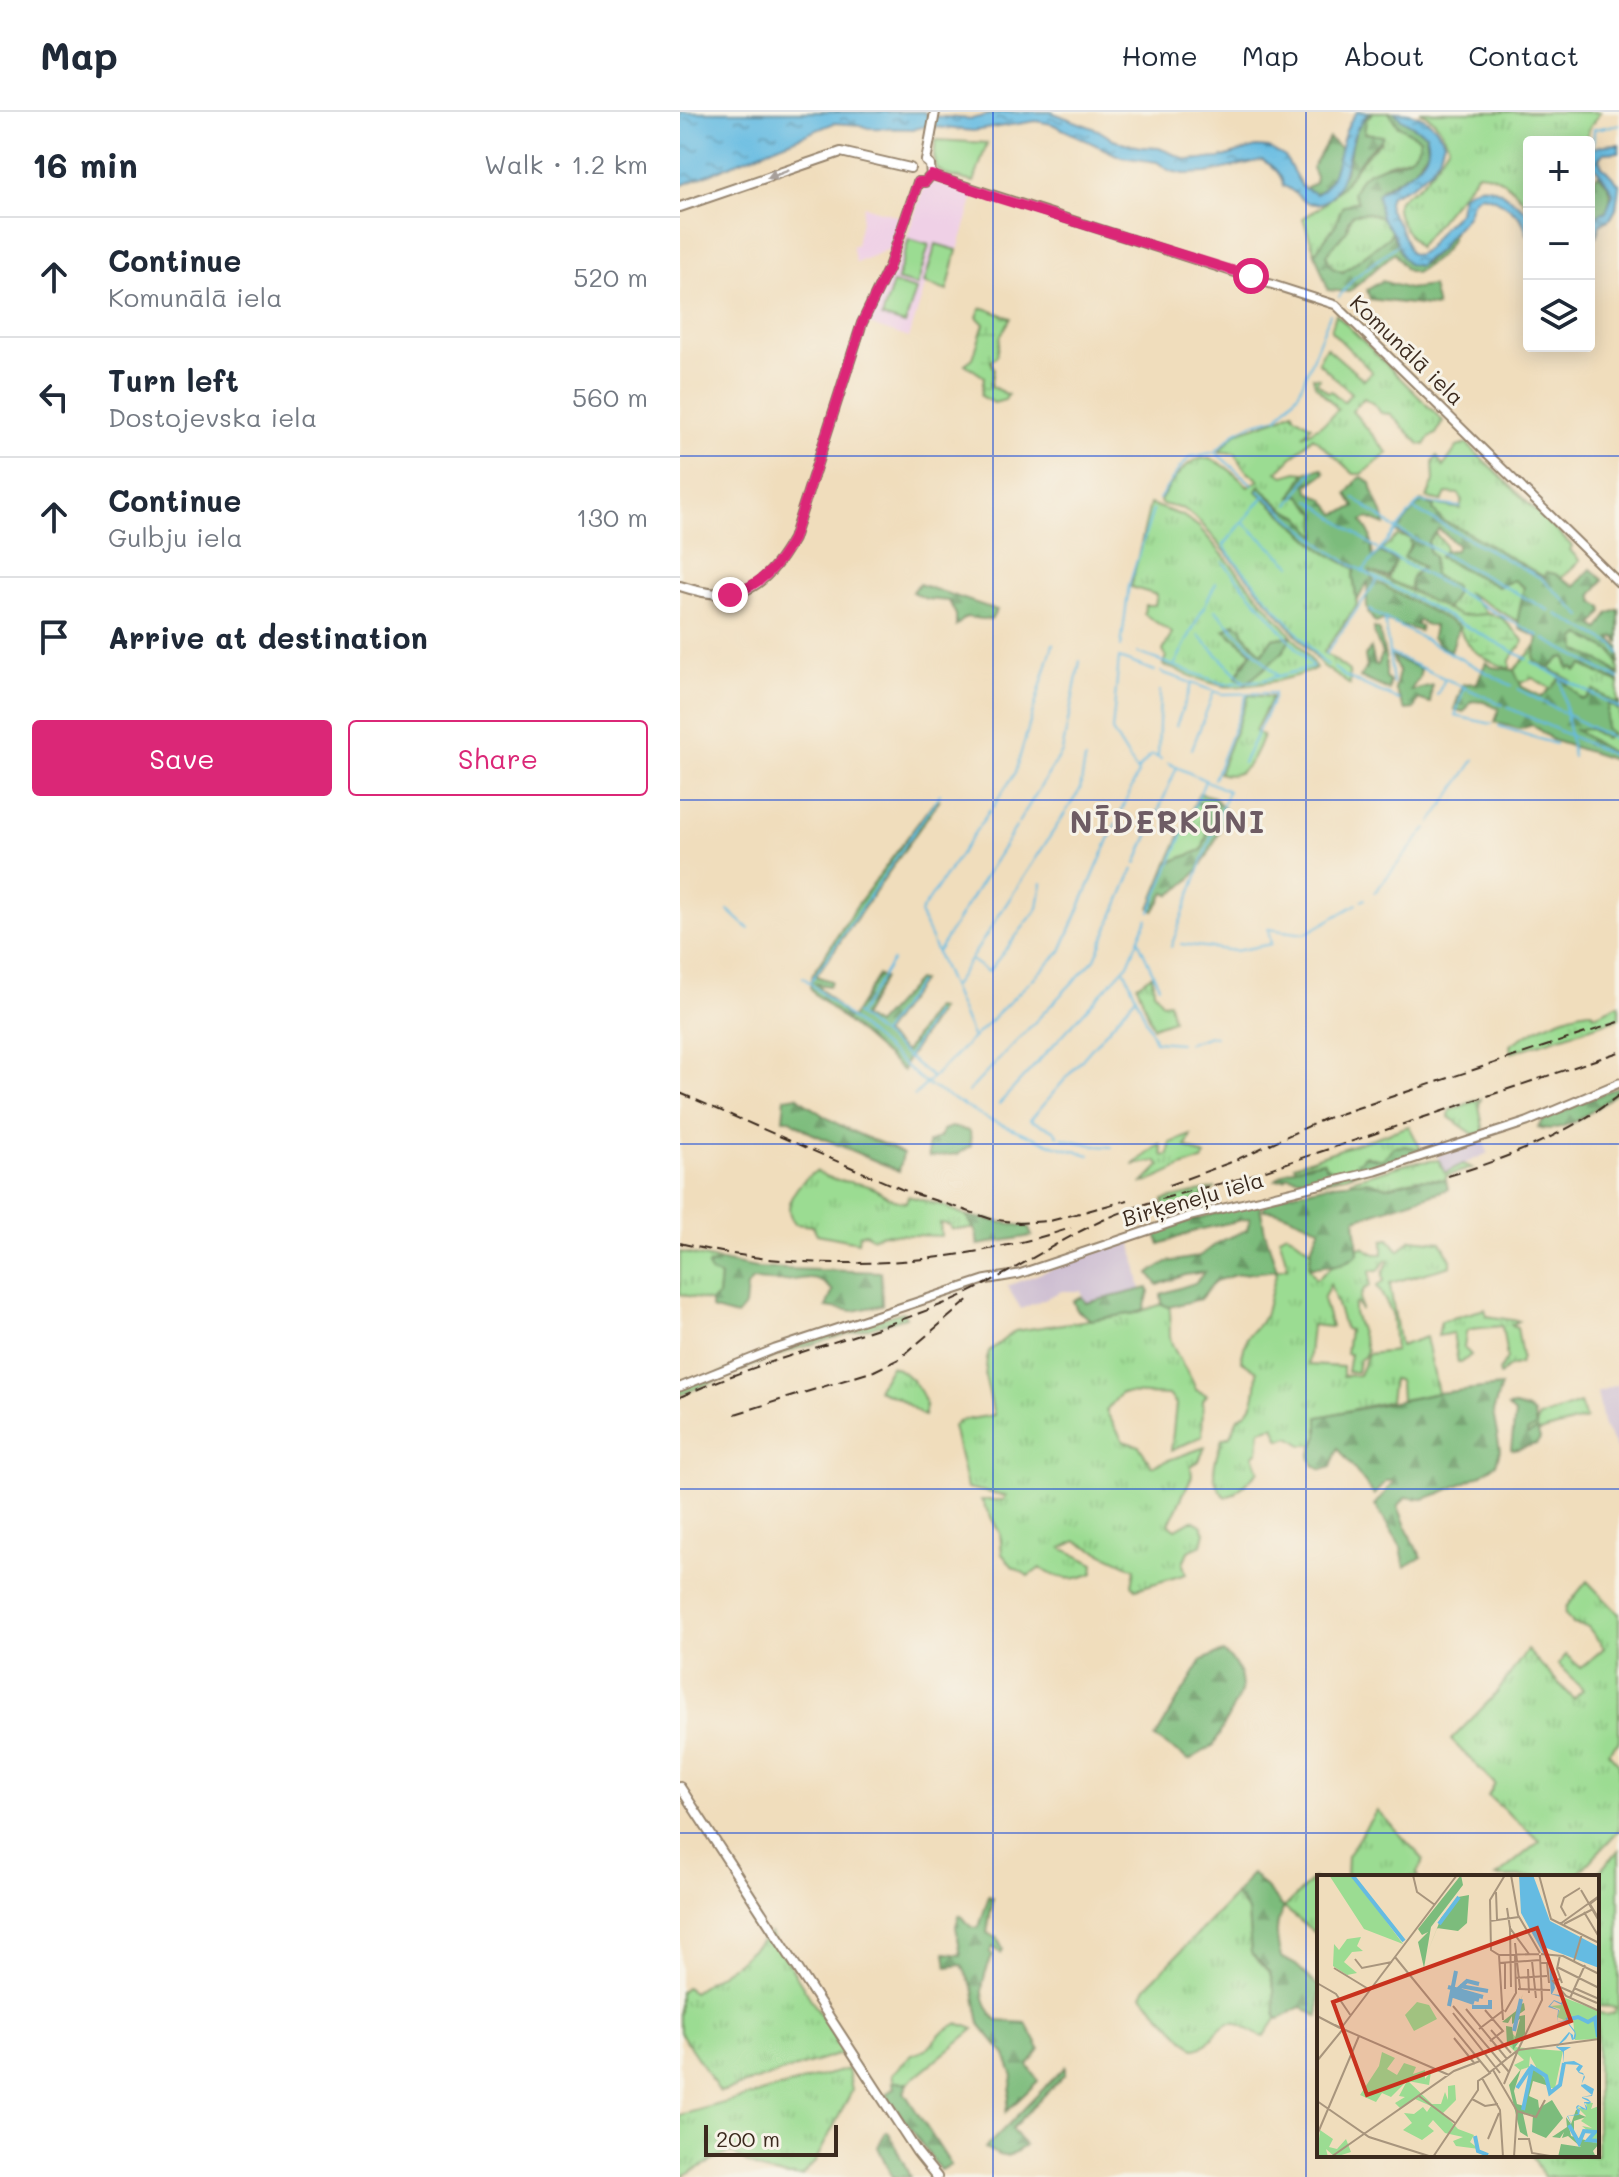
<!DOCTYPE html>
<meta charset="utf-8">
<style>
body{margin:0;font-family:Mali,sans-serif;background:#f6f6f7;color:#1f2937}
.controls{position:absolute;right:24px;top:24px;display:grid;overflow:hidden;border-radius:8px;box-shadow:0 4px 20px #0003}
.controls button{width:72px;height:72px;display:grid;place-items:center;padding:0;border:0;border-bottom:2px solid #e0e1e3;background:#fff;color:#1f2937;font:40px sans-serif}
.scale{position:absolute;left:24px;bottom:20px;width:134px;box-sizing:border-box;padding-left:8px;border:4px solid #3b2a1e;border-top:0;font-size:22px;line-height:28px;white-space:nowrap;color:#3b2a1e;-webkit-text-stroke:6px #f7f3e8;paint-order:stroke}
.stop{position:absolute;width:24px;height:24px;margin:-18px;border:6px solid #db2777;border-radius:50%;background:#fff}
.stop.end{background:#db2777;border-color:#fff;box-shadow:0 2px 8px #0008}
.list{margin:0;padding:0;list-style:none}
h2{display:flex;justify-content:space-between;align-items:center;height:104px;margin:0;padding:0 32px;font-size:34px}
h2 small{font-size:26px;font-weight:400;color:#747a83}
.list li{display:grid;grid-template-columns:52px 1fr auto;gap:24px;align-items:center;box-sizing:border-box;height:120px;padding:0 32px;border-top:2px solid #e0e1e3}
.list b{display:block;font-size:30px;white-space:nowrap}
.list p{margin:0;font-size:26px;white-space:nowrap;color:#747a83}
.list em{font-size:26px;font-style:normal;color:#747a83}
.actions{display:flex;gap:16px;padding:24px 32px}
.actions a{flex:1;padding:18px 0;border:2px solid #db2777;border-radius:8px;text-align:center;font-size:28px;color:#db2777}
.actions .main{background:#db2777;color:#fff}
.icon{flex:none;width:44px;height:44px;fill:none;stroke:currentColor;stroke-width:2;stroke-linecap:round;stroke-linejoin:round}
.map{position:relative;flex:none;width:939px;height:2065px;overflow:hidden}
header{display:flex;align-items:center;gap:48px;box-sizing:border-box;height:112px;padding:0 40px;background:#fff;border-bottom:2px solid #e0e1e3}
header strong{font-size:38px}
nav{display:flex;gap:44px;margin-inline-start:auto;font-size:28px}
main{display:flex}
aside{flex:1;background:#fff}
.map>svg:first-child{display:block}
</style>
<header>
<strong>Map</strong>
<nav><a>Home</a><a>Map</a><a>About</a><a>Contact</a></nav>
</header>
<main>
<aside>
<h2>16 min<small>Walk · 1.2 km</small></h2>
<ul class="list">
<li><svg class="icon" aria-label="ahead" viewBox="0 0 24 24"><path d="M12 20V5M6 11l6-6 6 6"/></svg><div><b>Continue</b><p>Komunālā iela</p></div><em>520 m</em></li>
<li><svg class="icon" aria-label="left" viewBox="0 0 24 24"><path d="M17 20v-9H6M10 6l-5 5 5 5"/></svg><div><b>Turn left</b><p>Dostojevska iela</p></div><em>560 m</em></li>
<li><svg class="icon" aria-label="ahead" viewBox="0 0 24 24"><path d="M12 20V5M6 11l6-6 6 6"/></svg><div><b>Continue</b><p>Gulbju iela</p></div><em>130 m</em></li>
<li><svg class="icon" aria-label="arrive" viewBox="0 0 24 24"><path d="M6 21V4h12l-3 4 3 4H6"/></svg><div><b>Arrive at destination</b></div></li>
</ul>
<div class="actions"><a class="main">Save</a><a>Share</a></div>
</aside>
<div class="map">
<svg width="939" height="2065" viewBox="0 0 939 2065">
<defs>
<pattern id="grass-tufts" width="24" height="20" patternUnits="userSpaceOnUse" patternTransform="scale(2)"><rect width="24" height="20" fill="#9bdc92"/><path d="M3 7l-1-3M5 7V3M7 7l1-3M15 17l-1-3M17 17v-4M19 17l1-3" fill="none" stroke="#86bd7d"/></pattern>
<pattern id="forest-firs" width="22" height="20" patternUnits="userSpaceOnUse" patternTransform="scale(2)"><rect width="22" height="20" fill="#7cbc7c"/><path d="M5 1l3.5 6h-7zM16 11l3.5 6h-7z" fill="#679965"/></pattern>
<pattern id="wetland-marsh" width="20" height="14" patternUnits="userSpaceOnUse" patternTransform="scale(2)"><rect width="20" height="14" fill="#9bdc92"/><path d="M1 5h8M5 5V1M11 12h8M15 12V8" fill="none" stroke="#86bd7d"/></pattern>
<pattern id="water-ripples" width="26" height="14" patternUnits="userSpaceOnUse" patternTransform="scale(2)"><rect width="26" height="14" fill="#65bbe2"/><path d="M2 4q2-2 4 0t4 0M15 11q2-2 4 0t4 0" fill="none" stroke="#5498b7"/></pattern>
</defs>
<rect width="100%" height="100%" fill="#f7f3e8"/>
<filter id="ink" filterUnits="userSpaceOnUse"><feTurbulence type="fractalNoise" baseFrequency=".0125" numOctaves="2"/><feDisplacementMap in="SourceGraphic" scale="16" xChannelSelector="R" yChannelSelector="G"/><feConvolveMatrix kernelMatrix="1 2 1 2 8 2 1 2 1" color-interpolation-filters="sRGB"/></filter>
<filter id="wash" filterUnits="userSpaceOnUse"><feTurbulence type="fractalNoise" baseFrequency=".006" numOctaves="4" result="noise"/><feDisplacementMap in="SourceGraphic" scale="32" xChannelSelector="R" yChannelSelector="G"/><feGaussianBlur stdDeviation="1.8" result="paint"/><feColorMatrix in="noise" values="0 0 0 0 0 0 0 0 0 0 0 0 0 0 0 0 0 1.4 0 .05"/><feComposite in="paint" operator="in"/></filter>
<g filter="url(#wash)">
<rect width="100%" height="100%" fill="#f0ddbc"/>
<g fill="#efd0e6">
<path d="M249 69 292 82 293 88 266 178 246 171 229 226 188 212 221 143 245 71Z"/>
<path d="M184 94 220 105 209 137 176 151 172 134 176 133Z"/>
</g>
<g fill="#cdbed2">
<path d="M803 1027 808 1041 764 1061 757 1043Z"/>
<path d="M451 1127 461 1178 455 1181 405 1192 401 1179H382L341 1197 327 1174Z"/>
<path d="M939 1272V1341L924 1315 917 1280Z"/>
</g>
<g fill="url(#grass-tufts)" stroke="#6b8358" stroke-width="2" fill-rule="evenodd">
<path d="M693 0H709L717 13 740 26C738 51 723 45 707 52 699 55 692 60 683 64L678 90 660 99 656 112 635 141 623 106C661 86 671 55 701 29L694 22 684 21 686 6Z"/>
<path d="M739 0H920L909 17 906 30H849V97C838 79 820 62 798 61L738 135C730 124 707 98 722 85 726 81 733 79 738 74 751 62 760 48 769 33 761 17 756 6 739 0Z"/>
<path d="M688 101 701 105 711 119 709 125 663 160 652 156 646 143 667 118 670 106 673 102Z"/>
<path d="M656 202 763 309 756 322 750 325 745 333 740 332 710 302 701 301 695 293 684 286 672 299 708 341 682 362H674L633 325 597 360 604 364 617 360 625 361 612 384 621 383 637 402 638 425C619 407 598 394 581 375L577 379 643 439 676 457 673 464 677 493 644 540 669 559 670 573 643 554 521 411 504 397 481 392 480 389C510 340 525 331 568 375L579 368 565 357 555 341 539 340 556 321 600 306 613 299 614 303 631 314 623 324 647 309 658 297 635 273 633 265 639 266 637 271 648 280 651 279 664 290 671 281 638 250 646 235 684 268 692 260 651 219Z"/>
<path d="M787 332 892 434 890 438 900 449 881 466 875 462 866 466 783 418 764 410 752 397 754 395 743 390 780 397 782 388 779 382 766 381 762 389 747 386 754 369 753 351 757 344 763 355 777 335Z"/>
<path d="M470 392 503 404 519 415 625 539 636 556C619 566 563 577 543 574 523 570 502 560 483 553L486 544 483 539 492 521 464 502 465 493H475L477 483 451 475ZM545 519 563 521 582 542 592 527 610 524C601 542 587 557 569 567L562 553 572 540Z"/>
<path d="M755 421 765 433V439L760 445 817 474 834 468 844 475 839 510 786 480 808 502 780 504 763 497 767 496 775 482 753 463 748 429Z"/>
<path d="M717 424 730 426 731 433 724 446 743 455C734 462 728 466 731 478L708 468 715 449 700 440Z"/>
<path d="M901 523C923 535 939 534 939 563L934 558 897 538 896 526Z"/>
<path d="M886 545 887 555 902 553 939 571 937 592 901 587 886 573V570L890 569 869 557 880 546Z"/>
<path d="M569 583 592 585 575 619 583 624C574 645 565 670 539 661Z"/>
<path d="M928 592 939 598V648L937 649 938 644 896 620 898 617 925 616Z"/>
<path d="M519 691C535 704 528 722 522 738L488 751 514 693Z"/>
<path d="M472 863 474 879 482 891 489 890 493 908 473 915 457 873Z"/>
<path d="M939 892V906L831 941 830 933C853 918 883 902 910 899L915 903Z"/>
<path d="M801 987 799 993 804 1021 793 1022 769 1005 770 998Z"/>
<path d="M729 1014 741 1037 723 1034 711 1037 705 1047 699 1049 686 1043 668 1063 657 1066 632 1051 625 1056 616 1055 614 1053Z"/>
<path d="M511 1023 506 1035 525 1044 522 1049C500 1052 484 1066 463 1071L481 1053 477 1049 453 1053 480 1032 483 1044 489 1043 490 1031Z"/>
<path d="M759 1048 765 1061 783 1052 792 1056 766 1064V1068L749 1067 707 1075 688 1069 672 1071 671 1068 730 1051Z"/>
<path d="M136 1059C159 1073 171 1067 191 1075 204 1081 211 1090 226 1090L228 1084 261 1093 287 1104 294 1117H272L270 1113 260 1111 261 1124 203 1122 193 1126 185 1121 179 1123 178 1130 137 1122 133 1114 115 1112C99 1092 119 1070 136 1059Z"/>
<path d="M536 1076 511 1090 532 1083 533 1094 505 1101 485 1097 483 1088Z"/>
<path d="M607 1121 632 1139 629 1155 636 1167C643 1164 646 1158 653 1154 662 1149 669 1150 678 1142V1136L683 1135 695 1142H703V1128L709 1127 719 1139 731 1127 761 1130 771 1148V1154L710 1171V1174L720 1234 746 1225 758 1281 721 1288 720 1272 718 1268 713 1267 710 1289 639 1305 638 1324 634 1333H622L610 1325 600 1328 594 1314 580 1318 578 1339 573 1343 579 1359 554 1382 545 1385C527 1365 535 1350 542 1327L550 1324 558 1306C577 1297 576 1277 577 1259L561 1248 567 1225 585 1204 597 1158 608 1155 599 1125ZM706 1148H709L703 1162 704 1169 697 1174 712 1201 715 1239 688 1242 679 1263 663 1264V1255L628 1253 632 1213 651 1215 643 1187 650 1172 665 1217 669 1218 666 1242H670L667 1260H677L679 1248 684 1245 687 1239 674 1201V1194L677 1191 681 1198 680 1186 684 1177 690 1174V1159H698Z"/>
<path d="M0 1140 41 1149 28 1154 40 1164 38 1184 31 1190 0 1182Z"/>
<path d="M482 1192 489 1195C493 1206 487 1218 491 1229 496 1246 510 1260 516 1278L527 1283 523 1288 522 1324 491 1339 496 1292 489 1283 441 1281 426 1299 443 1329 459 1334 472 1354 525 1335 519 1349 511 1355 512 1364 489 1412 496 1417 512 1408 521 1413 525 1420 522 1433 508 1439 503 1452 506 1462 456 1477 452 1473 455 1457 396 1429 382 1436 414 1452 413 1461C393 1470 379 1468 360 1456L349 1464 333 1455 322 1442 320 1421 301 1388H324L326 1384 287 1376 273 1314 278 1309 314 1303 305 1265 307 1247 309 1239 335 1219 456 1201Z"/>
<path d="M805 1197 807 1204 839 1209 832 1213 837 1215 842 1245 840 1252 827 1256 820 1263 819 1259 827 1246 822 1214 791 1217 786 1220 784 1236 791 1243 781 1251H778L773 1221 758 1224 761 1209Z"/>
<path d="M223 1200 226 1205 109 1239 0 1283V1278L94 1240Z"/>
<path d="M211 1254C230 1261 251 1285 244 1304L218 1286 197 1278Z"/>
<path d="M900 1291 906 1307 848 1323 846 1319 856 1315 858 1306Z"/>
<path d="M907 1469 939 1502V1629L928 1640 939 1652V1718L895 1765H816L860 1729 808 1684 815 1672 771 1628 816 1582 847 1538 894 1587 903 1578 878 1552 886 1543 901 1556 924 1536 908 1515 893 1512 885 1502 886 1495Z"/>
<path d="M697 1698 744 1748 736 1762 738 1765H666L667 1744Z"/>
<path d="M939 1738V2065H864L852 2043H917V1900L927 1903 934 1901 936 1895 917 1894V1765H914Z"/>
<path d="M633 1767 639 1772V1824L604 1796Z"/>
<path d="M555 1783 568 1799 571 1841 590 1861 594 1877 596 1907 584 1925C573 1923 566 1913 555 1911 537 1908 532 1937 514 1937L462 1883 466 1875Z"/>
<path d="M90 1821 164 1941 40 1980 0 1920V1880L6 1875 13 1880 56 1851Z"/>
<path d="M278 1911 294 1917 229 1970H214L212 1962 232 1943 246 1938 261 1921Z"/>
<path d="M168 1957 172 1979 135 2050 122 2064C91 2065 75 2058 51 2040L0 2065V2003Z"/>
</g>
<g fill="url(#forest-firs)" stroke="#5c734d" stroke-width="2">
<path d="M689 0H693L686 7 684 21 703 24C699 33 691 36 685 43 672 58 667 74 650 85L665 60 676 18Z"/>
<path d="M709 0H715L721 7 746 22 748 38 733 58 700 78 701 105 688 101 673 102 668 109 667 118 646 143 652 156 663 160 709 125 711 119 722 144 744 152 761 136 774 117C771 138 752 151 735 161L726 158 714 141 669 180 648 178 635 141 656 112 662 95 672 90H678L673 81C676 76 679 67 683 64 702 48 738 56 740 26L717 13Z"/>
<path d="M649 26 661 37C656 53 652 79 632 82L626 78 627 75 635 71 636 65 632 56Z"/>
<path d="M918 63C932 75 934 82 926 99L916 103 909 111V71Z"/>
<path d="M702 169 728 177 752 174 757 195 690 187 687 178Z"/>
<path d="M642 356 645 361 628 373 629 380 644 387 656 402 675 395 667 382 678 367 682 365 691 371C694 388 703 397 705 413L688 406 682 409 690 422 693 447 700 440 716 449 708 465 691 460 693 468 779 514 771 539 760 534 752 526 754 514H748L739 508 736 513 741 514 740 519 702 508 696 511C682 498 688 486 688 469L677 489 673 464 675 457 643 439 577 379 580 374 599 395 619 404 637 424V402L620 383 611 385 625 361Z"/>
<path d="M741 389 754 395 753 398 764 410 783 418 865 466 866 460 875 462 895 474 911 457 923 468 912 483 914 490 922 495 923 500 913 513 919 517 928 502 939 497V531L936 525 930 526 939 535V551L933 540 901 523 896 527 897 538C912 546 939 553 939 571L903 553 896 559 892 555 889 557 886 545 880 546 869 557 854 548 858 525 840 517 838 506 844 475 834 468 818 475 759 445 765 439 775 438 778 434 759 417 748 429 749 440 754 445 753 463 775 474V482L767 496 763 497 731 478C728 466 734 462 743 455L724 445 731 434 730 426 716 420Z"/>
<path d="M239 472 317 498 311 508 286 505 276 514V503L269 489 246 487 232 480Z"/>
<path d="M554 511 562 515 563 521 582 542 592 527 611 524 603 540 566 572 556 565 572 540 545 518Z"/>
<path d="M694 516 699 518 706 548V565L710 570 709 578 680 565 687 555 685 544 691 536 695 553H698L702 542 694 521Z"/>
<path d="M712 545 741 557 739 566 730 579 752 573 750 591 738 587 734 597 725 598 715 577 719 560Z"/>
<path d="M806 550 812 555 834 558 842 575 862 585 879 567 886 570 901 587H905L914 578 937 592 939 590V598L928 592 925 616 932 622 925 627 910 617 896 618 938 645 937 649 872 628 853 613 839 617 815 610 819 597 804 590 792 589 784 600 774 597 783 572 797 571Z"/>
<path d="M519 681 534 685 548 701C533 733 522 764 490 783L485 781 474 799 470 796 488 751 522 738C528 722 535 704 519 691L514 693Z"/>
<path d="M260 687 136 864 151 869 149 874 136 872 168 906 172 905 198 863 204 866 182 905 196 913 237 868 241 869 203 922 225 940 254 896 260 897 225 951 223 959 134 881 130 875 133 862 175 796 252 692Z"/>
<path d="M939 974V979C919 994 885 1024 858 1015L862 1009Z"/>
<path d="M117 984C135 1000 154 1011 176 1021 192 1029 208 1032 223 1042L219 1059 131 1021 109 1007H103L105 986Z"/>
<path d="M271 1015 290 1019 291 1034 278 1042 249 1045 248 1031 260 1025 263 1018Z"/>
<path d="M723 1034 741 1037V1041L668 1063 684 1044C703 1047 700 1053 713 1035Z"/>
<path d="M643 1049 646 1055 657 1060V1066L640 1070 608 1064 605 1067 596 1068C608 1055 626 1053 643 1049Z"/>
<path d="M737 1067 766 1068 768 1077 675 1107 678 1142C664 1155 647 1154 629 1155L632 1134 640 1116C620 1111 606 1098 584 1098L585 1087 653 1072 688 1069 707 1075Z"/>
<path d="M579 1089 585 1120 597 1158 555 1163 535 1169 520 1187 489 1195 482 1192 481 1182 515 1171 525 1160 505 1163 478 1173 469 1161 487 1150 518 1145 541 1129 567 1118 570 1106 518 1118 480 1132 474 1119Z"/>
<path d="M287 1104 348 1115 352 1124 298 1133 296 1120Z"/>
<path d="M41 1149 76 1156 201 1160 202 1193 174 1199 146 1195 153 1179C133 1160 129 1167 105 1169 95 1170 83 1168 72 1168L67 1175 65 1195 56 1204 31 1197V1190L38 1184 40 1164 31 1161 28 1154Z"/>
<path d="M468 1176 469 1180 464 1197 456 1201 411 1208 397 1198 393 1189 402 1185 406 1191Z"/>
<path d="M821 1274 813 1300 820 1338 816 1352 801 1363 761 1381 743 1387 726 1385 718 1394 732 1429 742 1445 725 1455 721 1435 695 1393C703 1385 707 1376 715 1369H706L694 1383 658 1336 651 1355 642 1358 634 1354 630 1344 638 1324V1305L758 1281Z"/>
<path d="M835 1294 848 1298 854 1303 856 1315 847 1320 848 1323 857 1318 860 1327 856 1332 834 1338 831 1337 835 1302 828 1295Z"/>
<path d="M543 1540C555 1550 564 1562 561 1580L534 1633 509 1648 475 1626 522 1548Z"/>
<path d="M572 1761 604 1796C594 1811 596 1828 601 1845L616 1853 639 1875V1905L622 1895C613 1897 608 1905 598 1907L595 1904 594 1877 590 1861 571 1841 568 1799 555 1783Z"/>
<path d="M309 1784 313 1786 307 1821 317 1826 323 1837 321 1841 313 1835 310 1841 313 1843C300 1869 297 1886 317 1909L346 1911 360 1937 348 1953 358 1969 326 2000 333 1964 325 1943 300 1912 294 1879 282 1853 267 1855 265 1841 281 1843 276 1814 279 1804 281 1803 291 1815 296 1816 300 1812Z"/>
<path d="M385 1955V1962L331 2017 345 2034C326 2046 326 2048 305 2036Z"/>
<path d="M212 1970H229L224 1980 271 2053 260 2058 206 1982 214 1976Z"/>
<path d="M206 2019 209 2021 230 2065H212L198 2035Z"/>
</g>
<g fill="url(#wetland-marsh)" stroke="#6b8358" stroke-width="2">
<path d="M304 196 331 206 321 223 317 244 311 249 314 257 311 274 328 283 325 288 314 291 301 284 304 265 285 252 293 246 304 212 297 205 300 197Z"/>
<path d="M690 459 780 504 808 502 822 506 844 529 830 548V557C808 549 786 540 779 514L693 468Z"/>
<path d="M855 535 854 548 892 569 879 567 871 577 853 566 840 571 834 558Z"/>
</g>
<g fill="#9bdc92" stroke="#6b8358" stroke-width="2">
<path d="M256 28 307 31 294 70 269 64 257 57 254 44Z"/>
<path d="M229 127 249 133 237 174 217 168Z"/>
<path d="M256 132 277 138 267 179 244 171Z"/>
<path d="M213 171 236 178 225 212 202 205Z"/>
</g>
<g fill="url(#water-ripples)" stroke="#507280" stroke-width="2">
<path d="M0 0H243L249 4 291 7 322 0H371L418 18 434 28 460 35 479 36 508 48 540 46 576 35 589 36 605 45 622 75 636 82C663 68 655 24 677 0H689C684 6 678 13 675 21 666 41 665 91 634 92 621 92 614 76 603 74 603 63 592 53 582 48L527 61 505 62 490 59 477 50 441 45 372 12 356 9 293 19 246 14 235 17 188 16 181 13 154 11 0 74Z"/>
<path d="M715 0C736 0 755 8 764 29L759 45 751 57 731 74 711 83 708 89 709 98 720 115 730 141 736 143 746 137 763 115 779 100 782 83C802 67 817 76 835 90 840 94 847 98 849 104 851 110 849 119 849 124 843 118 846 113 841 107 830 95 816 85 800 83L793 88 787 104 767 126 761 136 738 154 728 152 722 144 714 123 701 105 697 82C715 68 759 52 746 22L721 7Z"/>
<path d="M939 32V40L924 41 919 46 922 54 939 72 936 97 931 106 920 113 916 125 909 132V111L916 103 926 99 933 81C925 60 880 33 939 32Z"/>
</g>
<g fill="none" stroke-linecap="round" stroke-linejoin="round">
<g stroke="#65bbe2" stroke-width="2">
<path d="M913 38 914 17 939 13"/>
<path d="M659 185 674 166 717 133"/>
<path d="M535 340 573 373"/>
<path d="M579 379 647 437 670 452 847 547"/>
<path d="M584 384 544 433 549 442 641 548 648 553"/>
<path d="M674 386 716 417 870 499"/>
<path d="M479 387 499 357 510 345 535 340 556 320 574 311 598 305 619 280 650 202"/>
<path d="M630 388 697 437"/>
<path d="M609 393 634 357"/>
<path d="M733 397 861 466 902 504"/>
<path d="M564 411 611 453"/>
<path d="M700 438 859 524"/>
<path d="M683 459 739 390 780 395"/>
<path d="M535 498 598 564"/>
<path d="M689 498 832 574"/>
<path d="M876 502 934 533 939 541"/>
<path d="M705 509 713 571"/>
<path d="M518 523 564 570"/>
<path d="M864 527 939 567"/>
<path d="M441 535 449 473 473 398"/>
<path d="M458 541 544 572 583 568 633 555 543 450"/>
<path d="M709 541 823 593"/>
<path d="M646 542 698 467"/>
<path d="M852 550 939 596"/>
<path d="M495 552 536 471"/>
<path d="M654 556 664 564 719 588"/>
<path d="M481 560 542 582 594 581V586L563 651"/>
<path d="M881 568 893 645"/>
<path d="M784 576 775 604 812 612"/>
<path d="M838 577 939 630"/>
<path d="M757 583 765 567"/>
<path d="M827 595 939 646"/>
<path d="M496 614 512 571"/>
<path d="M819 614 875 632"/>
<path d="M512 637 533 582"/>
<path d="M478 646 480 579"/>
<path d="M488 651 548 679 491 835"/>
<path d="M458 658 469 645 473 643 481 647"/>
<path d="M534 667 567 582"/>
<path d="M313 695 335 661 373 532"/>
<path d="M438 707 458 661 432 619 439 546 475 559"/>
<path d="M338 711 382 640 400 549"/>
<path d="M751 711 795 647"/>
<path d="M456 752 496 657"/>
<path d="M694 781 747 716"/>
<path d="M682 789 685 787"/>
<path d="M48 798 69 817"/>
<path d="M470 800 525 669"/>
<path d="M458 828 479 874"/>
<path d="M501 832 555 839 591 832 588 817 625 822 677 792"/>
<path d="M258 839 336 715"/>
<path d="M292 849 308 860 358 796 362 771"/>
<path d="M445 859 470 917"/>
<path d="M123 865 246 972 308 1007 376 1034 410 1043"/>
<path d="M131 869 260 682"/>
<path d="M272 876 400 678 405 648"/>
<path d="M176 902 252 965"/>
<path d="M178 903 212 849"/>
<path d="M471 920 475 929 500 931"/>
<path d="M201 922 238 871"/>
<path d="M292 924 240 801 310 698"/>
<path d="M508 931 530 924 535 925"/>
<path d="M227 946 255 900"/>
<path d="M288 980 415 847 453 757"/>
<path d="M234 984 381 839 436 711"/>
<path d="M319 992 448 852 467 807"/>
<path d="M378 1024 374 1018 350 1008 455 886"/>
<path d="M382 1026 417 1034 432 1035"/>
</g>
</g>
</g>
<g filter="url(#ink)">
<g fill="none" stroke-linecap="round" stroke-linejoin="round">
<g stroke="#96846d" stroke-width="11">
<g id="secondary">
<path d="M251 63 656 193 939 471"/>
<path d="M0 1275 95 1237 304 1168 339 1162 511 1104 696 1059 847 1010 939 971"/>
</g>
</g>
<g stroke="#96846d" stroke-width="12">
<g id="primary">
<path d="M246 49 255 0"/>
<path d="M238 70H245L251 63 250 53 246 49"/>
<path d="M0 95 161 40 230 56"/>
<path d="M0 474C57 493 84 479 113 427L182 211 209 155 238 70"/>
<path d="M0 1675 237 2040 257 2065"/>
</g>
</g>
<use href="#secondary" stroke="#fff" stroke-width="7"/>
<use href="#primary" stroke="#fff" stroke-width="8"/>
<g stroke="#3b2a1e" stroke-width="2" stroke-dasharray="12 6" stroke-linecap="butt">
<path d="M0 981 221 1077 311 1107 339 1111 370 1109 448 1088"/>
<path d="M768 1064C829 1046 888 1022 939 983"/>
<path d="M489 1073 549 1051 644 1007 939 910"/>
<path d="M0 1131C127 1163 266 1156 391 1116"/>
<path d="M0 1285C86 1246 177 1227 263 1192 318 1170 366 1135 419 1110 464 1089 511 1079 559 1067L939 940"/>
<path d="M55 1302 194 1259 219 1247 292 1185"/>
</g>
</g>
<defs><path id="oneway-solid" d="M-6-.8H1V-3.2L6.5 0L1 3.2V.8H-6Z" transform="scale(2)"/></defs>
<use fill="#a79f9a" href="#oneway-solid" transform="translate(98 62) rotate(159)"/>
</g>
<g fill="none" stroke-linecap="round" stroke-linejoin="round" filter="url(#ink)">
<path stroke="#db2777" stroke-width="10" d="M50 483C81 473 98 455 113 427L182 211 209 155 238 70H245L251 63 318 86 571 164"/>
</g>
<path fill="none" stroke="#1d4ed8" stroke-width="2" stroke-opacity="0.55" d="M313 0V2065M626 0V2065M0 344H939M0 688H939M0 1032H939M0 1377H939M0 1721H939"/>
<g text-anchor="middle" stroke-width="6" stroke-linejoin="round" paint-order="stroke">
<g font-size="22" fill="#3b2a1e" stroke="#f7f3e8">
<text transform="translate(727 238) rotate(44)" y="8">Komunālā iela</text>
<text transform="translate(513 1087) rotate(-16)" y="8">Birķeneļu iela</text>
</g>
<g font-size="30" font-weight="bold" letter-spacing="2" fill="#6e5c64" stroke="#f7f3e8">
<text x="488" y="721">NĪDERKŪNI</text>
</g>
</g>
<g transform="translate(637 1763)">
<rect width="282" height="282" fill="#f0ddbc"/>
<path d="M12 0H35L86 69 47 54ZM44 62 40 71 46 76 35 77 27 87 40 98 30 100 16 91 17 69 22 75 30 64ZM248 123 282 136 281 164 258 165 256 144 266 143 247 145 240 142 243 134 233 131 245 130ZM100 127 112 130 120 144 97 156 88 140ZM196 159 202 166 196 172 246 176 238 213H231L213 181 212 192 203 195 197 190 207 185 190 169ZM65 177 78 183 70 194 80 200 87 188 99 192 96 199 108 195V204L114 197 112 210 91 206 115 229H124L128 217 131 225V211L138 210 139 225 126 238 141 254 157 260 153 267 162 274 139 271 136 266 146 262 128 258 116 245 111 251 117 256 105 265 86 255 95 248 87 238 97 239 106 232 110 237 114 231 98 224 83 233 78 228 88 222 82 221 90 206 74 222 65 218 59 227 43 220 62 191ZM269 227 276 228 274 234 282 231 280 271 274 265 280 264H272L279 257 271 256 265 251 275 253 264 246 269 241 260 232 270 235ZM3 255 16 264 12 272 20 274 29 264 34 277 18 282 9 274 11 282 0 281Z" fill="#9bdc92"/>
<path d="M144 0 146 10 114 52 107 93 101 67 111 57 105 60 101 54ZM152 20 150 48 141 56 120 53 110 79 124 43 141 22ZM206 119 202 130 207 128 208 135 198 142 208 140V159L196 175 195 166 190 169 189 151 195 152 197 167 203 144 195 149V141L191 148 185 147 199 136ZM219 192 232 211 216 206 212 221 221 225 222 233 235 225 246 243 229 263 215 257 216 240 206 239 211 262 203 257 192 210 204 194 197 216 200 229 207 231 214 193ZM259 235H262V239L269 242 257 246V258L252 252 254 261 282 269 276 276 279 282H241L244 269 264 272 251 261 245 263 247 257 243 263 235 262 250 252 249 242 254 249Z" fill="#7cbc7c"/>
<path d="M202 0H216L233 46 282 72V93L227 72 233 89 238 113 235 119 244 120 247 122 245 130 237 126 233 131 242 135 240 147 249 145 258 156 259 160 258 164 255 165 253 158 249 164 240 172H254L247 176V187L257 186 266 191 262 197 266 198 268 202 264 210 268 209 277 214 275 221 265 222 271 224 274 227 272 229 267 228 270 232V235L265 234 262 231 260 233 263 235 262 240 251 241 255 250 250 241 261 239 259 232 261 230 269 234 267 227H273L265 223V222L275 220 264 211 267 200 262 198 259 194 262 190 247 189 246 177 239 172 252 157 256 160V164L258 158 249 146 240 147 241 135 231 132 237 125 244 128 247 123 234 119 232 89 204 38Z" fill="#65bbe2"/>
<path fill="none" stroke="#65bbe2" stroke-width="4" d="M35 0 87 66M122 49 142 22M143 111 171 116M131 112 166 122M140 115 150 106 162 109M134 117 162 125M134 120 157 128M132 131 139 96M155 132H173V125M249 145 261 142 271 147 278 143 281 162M197 156 204 124M200 213 214 192M206 235 215 192 229 201 233 218 243 210 247 188M252 250 262 268 267 256 278 257 271 265 282 266M158 261 161 276 171 280"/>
<path fill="none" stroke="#a8957d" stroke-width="2" d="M96 0 100 17 118 30M188 0 173 25 174 75 182 80 222 79M194 0 201 40 223 78M222 0 234 44 282 68M264 15 282 46M179 17 180 45M282 22 273 29 282 44M190 33 193 53 212 79M267 37 282 62M249 41 244 32 247 23 263 13M173 46 202 42M243 49 282 21M247 49 276 34M193 51 194 112M198 68 203 114M224 79 246 81 282 99M182 80 186 145M243 80 240 94 245 108M78 82 173 198 161 206V215L116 282M38 84 45 93 75 87M215 86 219 123M257 86 265 59M188 87V114M182 88 223 85M223 88H230L232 108M240 92 282 113M17 93 53 115M211 94 212 118M198 103 230 101M243 104 236 106 249 121 282 136M0 108 19 119 34 141M243 112 280 128M257 113 282 124M201 114 233 115M253 123 268 90M136 131 192 197M149 134 190 184M168 135 186 156 173 166M188 137 199 118 198 79M136 138 183 198M0 141 23 153M25 152 140 0M26 154 132 200M162 154 187 135M174 155 194 178M137 163 158 189M0 186 26 154 18 150M176 195 200 236 197 282M173 197 201 175 225 125 223 80M165 203 183 235 186 282M187 209 201 175 282 164M102 221 138 248M155 224 168 231 181 229M0 226 52 262 115 282M200 236 219 242 228 225M0 260 42 161M171 264 182 238M201 264H212L215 278 239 282M14 282 137 196 163 186"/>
<path fill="#c8321e" fill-opacity="0.15" stroke="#c8321e" stroke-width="4" d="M220 53 254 146 50 220 16 127Z"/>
<rect width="282" height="282" fill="none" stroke="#3b2a1e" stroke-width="4"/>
</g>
</svg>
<div class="controls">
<button>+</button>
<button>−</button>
<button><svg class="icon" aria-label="layers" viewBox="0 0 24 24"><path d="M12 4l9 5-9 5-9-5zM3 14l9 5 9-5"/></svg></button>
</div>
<div class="scale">200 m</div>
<div class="stop" style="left:571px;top:164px"></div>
<div class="stop end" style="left:50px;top:483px"></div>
</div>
</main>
